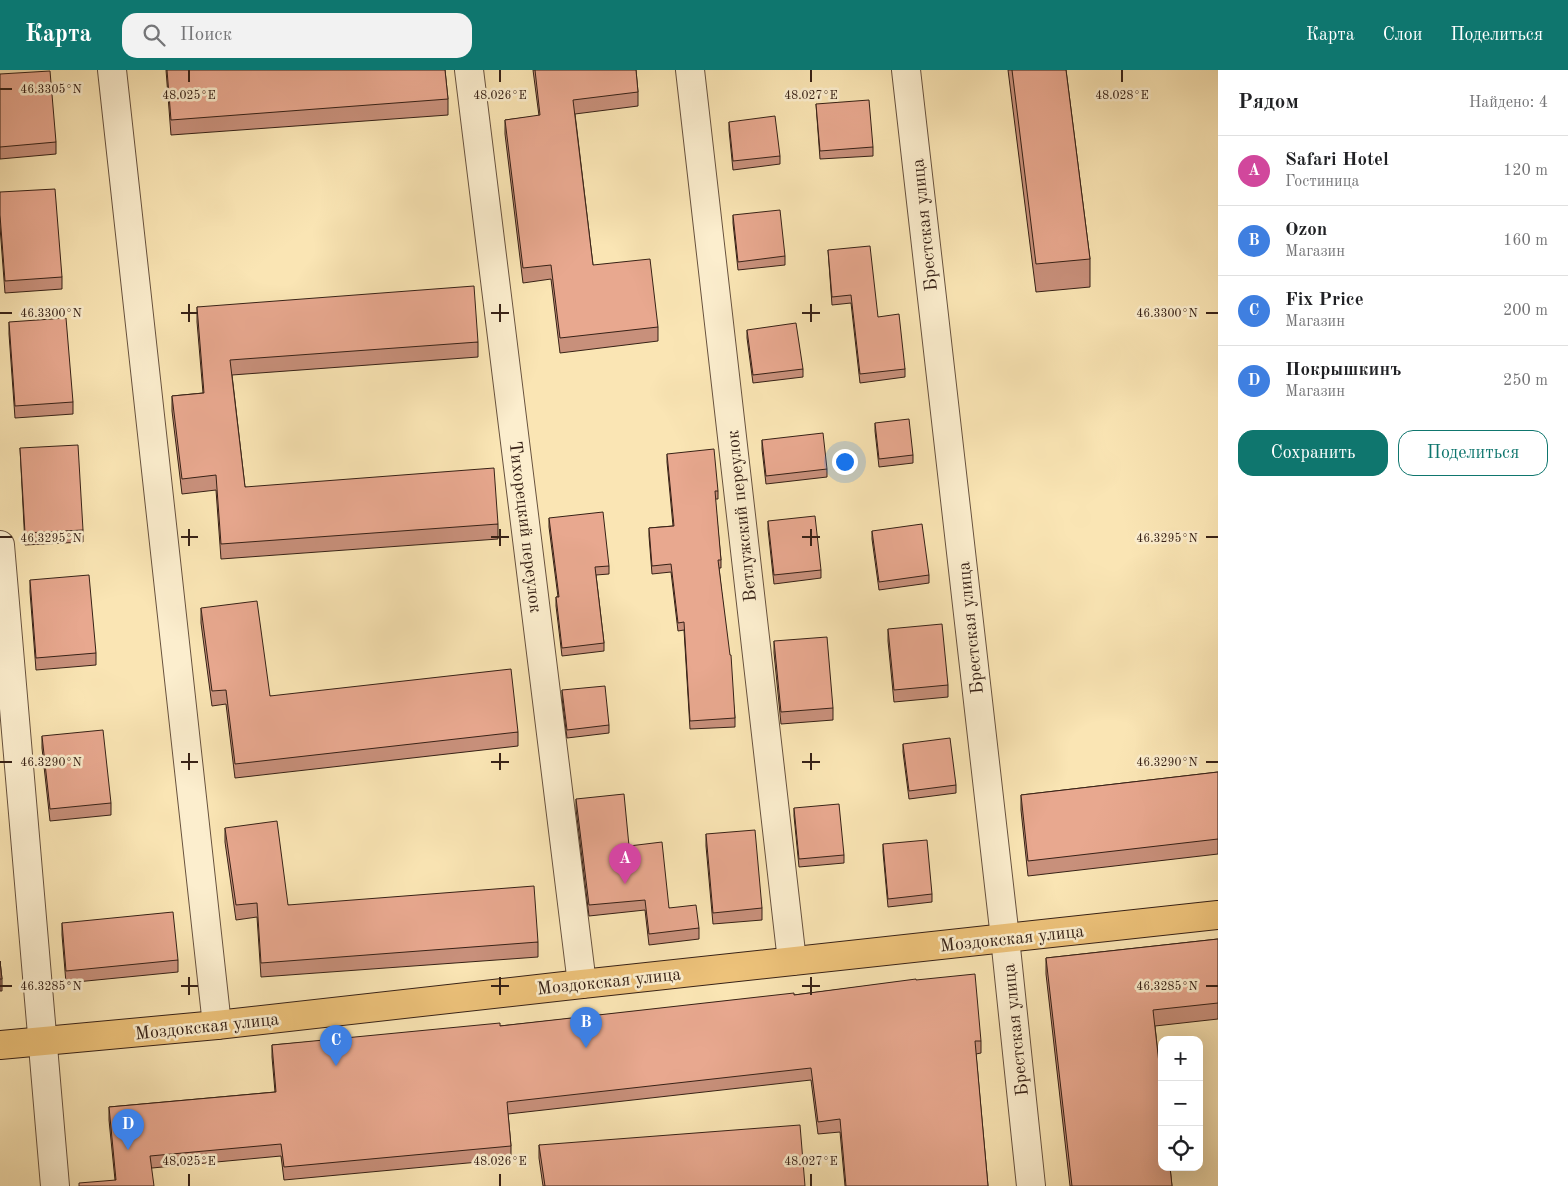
<!DOCTYPE html>
<html lang="ru">
<meta charset="utf-8">
<style>
body{margin:0;font-family:"Old Standard TT",serif;background:#f2f2f2;color:#202124}
.controls{position:absolute;right:15px;bottom:15px;display:grid;overflow:hidden;border-radius:10px;box-shadow:0 5px 20px #0002}
.controls button{width:45px;height:45px;display:grid;place-items:center;padding:0;border:0;border-bottom:1px solid #e0e0e0;background:#fff;color:#202124;font:25px sans-serif}
.you{position:absolute;left:844px;top:391px;width:18px;height:18px;margin:-12px;border:4px solid #fff;border-radius:50%;background:#1a73e8;box-shadow:0 0 0 8px #1a73e833}
.badge{display:grid;place-items:center;width:32px;height:32px;border-radius:50%;background:#0f766e;color:#fff;font-size:16px;font-weight:700}
.pin{position:absolute;translate:-50% -41px;filter:drop-shadow(0 1px 2px #0008)}
.pin::after{content:'';position:absolute;top:26px;width:18px;height:15px;background:inherit;clip-path:polygon(0 0,100% 0,50% 100%)}
.list{margin:0;padding:0;list-style:none}
h2{display:flex;justify-content:space-between;align-items:center;height:65px;margin:0;padding:0 20px;font-size:21px}
h2 small{font-size:16px;font-weight:400;color:#757577}
.list li{display:grid;grid-template-columns:32px 1fr auto;gap:15px;align-items:center;box-sizing:border-box;height:70px;padding:0 20px;border-top:1px solid #e0e0e0}
.list b{display:block;font-size:19px;white-space:nowrap}
.list p{margin:0;font-size:16px;white-space:nowrap;color:#757577}
.list em{font-size:16px;font-style:normal;color:#757577}
.actions{display:flex;gap:10px;padding:15px 20px}
.actions a{flex:1;padding:11px 0;border:1px solid #0f766e;border-radius:15px;text-align:center;font-size:18px;color:#0f766e}
.actions .main{background:#0f766e;color:#fff}
.icon{flex:none;width:28px;height:28px;fill:none;stroke:currentColor;stroke-width:2;stroke-linecap:round;stroke-linejoin:round}
.map{position:relative;flex:none;width:1218px;height:1116px;overflow:hidden}
header{display:flex;align-items:center;gap:30px;box-sizing:border-box;height:70px;padding:0 25px;background:#0f766e;color:#fff}
header strong{font-size:24px}
nav{display:flex;gap:28px;margin-inline-start:auto;font-size:18px}
.search{width:350px;height:45px;background:#f2f2f2;display:flex;align-items:center;gap:12px;box-sizing:border-box;padding:0 18px;border-radius:15px;color:#757577;font-size:19px}
main{display:flex}
aside{flex:1;background:#fff}
.map>svg:first-child{display:block}
</style>
<header>
<strong>Карта</strong>
<div class="search"><svg class="icon" aria-label="search" viewBox="0 0 24 24"><circle cx="10" cy="10" r="6"/><path d="M15 15l6 6"/></svg>Поиск</div>
<nav><a>Карта</a><a>Слои</a><a>Поделиться</a></nav>
</header>
<main>
<div class="map">
<svg width="1218" height="1116" viewBox="0 0 1218 1116">
<rect width="100%" height="100%" fill="#fae5b4"/>
<filter id="stains"><feTurbulence type="fractalNoise" baseFrequency=".004" numOctaves="4"/><feColorMatrix values="0 0 0 0 .2 0 0 0 0 .09 0 0 0 0 .02 0 0 0 .5 -.17"/></filter>
<radialGradient id="worn" r=".72"><stop offset=".6" stop-color="#630" stop-opacity="0"/><stop offset="1" stop-color="#630" stop-opacity=".3"/></radialGradient>
<g fill="none" stroke-linecap="round" stroke-linejoin="round">
<g stroke="#68523e" stroke-width="30">
<g id="minor">
<path d="M112 0 217 955"/>
<path d="M469 0 582 914"/>
<path d="M690 0 792 891"/>
<path d="M906 0 1005 868 1031 1116"/>
<path d="M0 475 55 1116"/>
</g>
</g>
<g stroke="#372116" stroke-width="30">
<path id="major" d="M0 975 217 955 582 914 1218 845"/>
</g>
<use href="#minor" stroke="#fceece" stroke-width="28"/>
<use href="#major" stroke="#edc27a" stroke-width="28"/>
</g>
<g fill="#c8907b" stroke="#372116">
<path d="M166 0H445L448 29V45L171 65Z"/>
<path d="M533 0H636L638 22V36L575 44 593 195 658 257V271L560 283 551 209 523 213 505 64V50L539 46Z"/>
<path d="M1008 0H1066L1090 189V217L1036 222Z"/>
<path d="M0 4 56 72V84L0 89Z"/>
<path d="M816 34 873 77V86L820 89Z"/>
<path d="M729 52 780 86V94L733 100 729 60Z"/>
<path d="M0 122 62 207V219L5 223 0 157Z"/>
<path d="M733 145 785 186V195L738 200 733 153Z"/>
<path d="M828 180 878 247 905 299V307L860 313 851 233 832 235Z"/>
<path d="M197 237 478 272V287L232 305 245 417 498 454V469L221 489 216 420 182 424 172 341V326L203 323 197 252Z"/>
<path d="M9 252 73 332V344L15 348 9 264Z"/>
<path d="M747 260 803 299V307L753 313 747 268Z"/>
<path d="M875 353 913 385V393L879 397 875 361Z"/>
<path d="M762 370 827 399V407L766 414 762 379Z"/>
<path d="M20 378 83 460V472L25 475Z"/>
<path d="M667 384 718 421V429H715L721 490V498H719L735 648V657L690 659 684 560 678 561 671 502 652 504 649 466V458L673 456 667 392Z"/>
<path d="M549 448 609 496V504L596 505 604 573V581L562 586 556 536V527H558L549 457Z"/>
<path d="M768 451 821 500V508L774 514 768 459Z"/>
<path d="M872 461 929 505V513L879 520 872 469Z"/>
<path d="M30 510 96 583V595L36 600 30 522Z"/>
<path d="M201 538 270 626 518 662V676L235 708 226 634 212 636 201 553Z"/>
<path d="M888 559 948 615V627L894 632 888 571Z"/>
<path d="M774 571 833 638V650L781 654 774 583Z"/>
<path d="M562 620 609 655V663L567 668 562 628Z"/>
<path d="M42 666 111 733V745L50 751 42 678Z"/>
<path d="M903 674 956 715V723L909 729 903 682Z"/>
<path d="M1218 702V784L1028 806 1021 740V725Z"/>
<path d="M576 729 629 776 669 838 699 858V869L649 875 645 840 589 846 576 739Z"/>
<path d="M794 738 844 785V793L799 797 794 746Z"/>
<path d="M225 758 288 835 538 872V887L261 907 257 847 236 850 225 772Z"/>
<path d="M706 764 762 838V850L713 854 706 776Z"/>
<path d="M883 774 932 824V832L888 837 883 782Z"/>
<path d="M62 853 178 890V902L66 913 62 865Z"/>
<path d="M1218 869V949L1155 956 1172 1116H1070L1046 904V888Z"/>
<path d="M0 891 2 909V921H0Z"/>
<path d="M916 910 981 971V983L976 984 988 1116H845L840 1062 818 1064 811 1010 508 1044 511 1076V1089L284 1110 281 1086 152 1098 115 1110 109 1050V1037L275 1022 272 987V975L500 956 794 925Z"/>
<path d="M539 1075 805 1116H543L539 1088Z"/>
</g>
<g fill="#e8a88f" stroke="#372116">
<path d="M167 0H445L448 29 171 50Z"/>
<path d="M535 0H636L638 22 573 30 593 195 650 189 658 257 560 268 551 195 523 198 505 50 540 45Z"/>
<path d="M1012 0H1066L1090 189 1036 194Z"/>
<path d="M50 1 56 72 0 77V4Z"/>
<path d="M869 30 873 77 820 81 816 34Z"/>
<path d="M775 46 780 86 733 91 729 52Z"/>
<path d="M55 119 62 207 5 211 0 145V122Z"/>
<path d="M780 140 785 186 738 192 733 145Z"/>
<path d="M870 176 878 247 899 244 905 299 860 304 851 225 832 227 828 180Z"/>
<path d="M474 216 478 272 230 290 245 417 494 398 498 454 221 474 216 405 182 409 172 326 204 323 197 237Z"/>
<path d="M66 248 73 332 15 336 9 252Z"/>
<path d="M796 253 803 299 753 305 747 260Z"/>
<path d="M909 349 913 385 879 389 875 353Z"/>
<path d="M823 363 827 399 766 406 762 370Z"/>
<path d="M78 375 83 460 25 463 20 378Z"/>
<path d="M714 379 718 421H715L721 490H718L730 585H731L735 648 690 651 684 552 678 553 671 494 652 496 649 458 674 456 667 384Z"/>
<path d="M603 442 609 496 595 497 604 573 562 578 556 527H559L549 448Z"/>
<path d="M815 446 821 500 774 505 768 451Z"/>
<path d="M922 454 929 505 879 512 872 461Z"/>
<path d="M89 505 96 583 36 588 30 510Z"/>
<path d="M257 531 270 626 511 599 518 662 235 694 226 620 212 621 201 538Z"/>
<path d="M942 554 948 615 894 620 888 559Z"/>
<path d="M827 567 833 638 781 642 774 571Z"/>
<path d="M605 616 609 655 567 660 562 620Z"/>
<path d="M103 660 111 733 50 739 42 666Z"/>
<path d="M950 668 956 715 909 721 903 674Z"/>
<path d="M1218 702V769L1028 791 1021 725Z"/>
<path d="M624 724 629 776 662 772 669 838 696 835 699 858 649 864 645 830 589 835 576 729Z"/>
<path d="M839 734 844 785 799 789 794 738Z"/>
<path d="M277 751 288 835 534 816 538 872 261 893 257 833 236 835 225 758Z"/>
<path d="M755 760 762 838 713 843 706 764Z"/>
<path d="M927 770 932 824 888 829 883 774Z"/>
<path d="M173 842 178 890 66 901 62 853Z"/>
<path d="M1218 869V933L1153 940 1162 1020V1097H1170L1172 1116H1072L1046 888Z"/>
<path d="M0 891 2 909H0Z"/>
<path d="M975 904 981 971H975L988 1116H846L840 1049 818 1052 811 998 507 1032 511 1076 284 1097 281 1074 150 1086 154 1116H79V1113L116 1110 109 1037 276 1022 272 975 500 953V956L794 923V925L916 909V910Z"/>
<path d="M800 1055 805 1116H545L539 1075Z"/>
</g>
<path fill="none" stroke="#372116" stroke-width="2" d="M189 0V12M500 0V12M811 0V12M1122 0V12M0 19H12M189 234V252M500 234V252M811 234V252M0 243H12M181 243H198M491 243H509M802 243H820M1206 243H1218M189 459V476M500 459V476M811 459V476M0 467H12M181 467H198M491 467H509M802 467H820M1206 467H1218M189 683V700M500 683V700M811 683V700M0 692H12M181 692H198M491 692H509M802 692H820M1206 692H1218M189 907V925M500 907V925M811 907V925M0 916H12M181 916H198M491 916H509M802 916H820M1206 916H1218M189 1104V1116M500 1104V1116M811 1104V1116"/>
<g text-anchor="middle" stroke-width="5" stroke-linejoin="round" paint-order="stroke">
<g font-size="18" fill="#372116" stroke="#fceece">
<text transform="translate(924 155) rotate(-96)" y="6">Брестская улица</text>
<text transform="translate(741 446) rotate(-96)" y="6">Ветлужский переулок</text>
<text transform="translate(526 457) rotate(83)" y="6">Тихорецкий переулок</text>
<text transform="translate(970 558) rotate(-96)" y="6">Брестская улица</text>
<text transform="translate(1012 868) rotate(-6)" y="6">Моздокская улица</text>
<text transform="translate(609 911) rotate(-6)" y="6">Моздокская улица</text>
<text transform="translate(207 956) rotate(-6)" y="6">Моздокская улица</text>
<text transform="translate(1015 960) rotate(-96)" y="6">Брестская улица</text>
</g>
</g>
<g font-size="12" text-anchor="middle" fill="#372116" stroke="#fceece" stroke-width="5" stroke-linejoin="round" paint-order="stroke">
<text x="51" y="23">46.3305°N</text>
<text x="189" y="29">48.025°E</text>
<text x="500" y="29">48.026°E</text>
<text x="811" y="29">48.027°E</text>
<text x="1122" y="29">48.028°E</text>
<text x="51" y="247">46.3300°N</text>
<text x="1167" y="247">46.3300°N</text>
<text x="51" y="472">46.3295°N</text>
<text x="1167" y="472">46.3295°N</text>
<text x="51" y="696">46.3290°N</text>
<text x="1167" y="696">46.3290°N</text>
<text x="51" y="920">46.3285°N</text>
<text x="1167" y="920">46.3285°N</text>
<text x="189" y="1095">48.025°E</text>
<text x="500" y="1095">48.026°E</text>
<text x="811" y="1095">48.027°E</text>
</g>
<rect width="100%" height="100%" filter="url(#stains)"/>
<rect width="100%" height="100%" fill="url(#worn)"/>
</svg>
<div class="controls">
<button>+</button>
<button>−</button>
<button><svg class="icon" aria-label="locate" viewBox="0 0 24 24"><circle cx="12" cy="12" r="6"/><path d="M12 2v4M12 18v4M2 12h4M18 12h4"/></svg></button>
</div>
<div class="you"></div>
<div class="pin badge" style="left:625px;top:814px;background:#d1479c">A</div>
<div class="pin badge" style="left:586px;top:978px;background:#3f7fe0">B</div>
<div class="pin badge" style="left:336px;top:996px;background:#3f7fe0">C</div>
<div class="pin badge" style="left:128px;top:1080px;background:#3f7fe0">D</div>
</div>
<aside>
<h2>Рядом<small>Найдено: 4</small></h2>
<ul class="list">
<li><span class="badge" style="background:#d1479c">A</span><div><b>Safari Hotel</b><p>Гостиница</p></div><em>120 m</em></li>
<li><span class="badge" style="background:#3f7fe0">B</span><div><b>Ozon</b><p>Магазин</p></div><em>160 m</em></li>
<li><span class="badge" style="background:#3f7fe0">C</span><div><b>Fix Price</b><p>Магазин</p></div><em>200 m</em></li>
<li><span class="badge" style="background:#3f7fe0">D</span><div><b>Покрышкинъ</b><p>Магазин</p></div><em>250 m</em></li>
</ul>
<div class="actions"><a class="main">Сохранить</a><a>Поделиться</a></div>
</aside>
</main>
